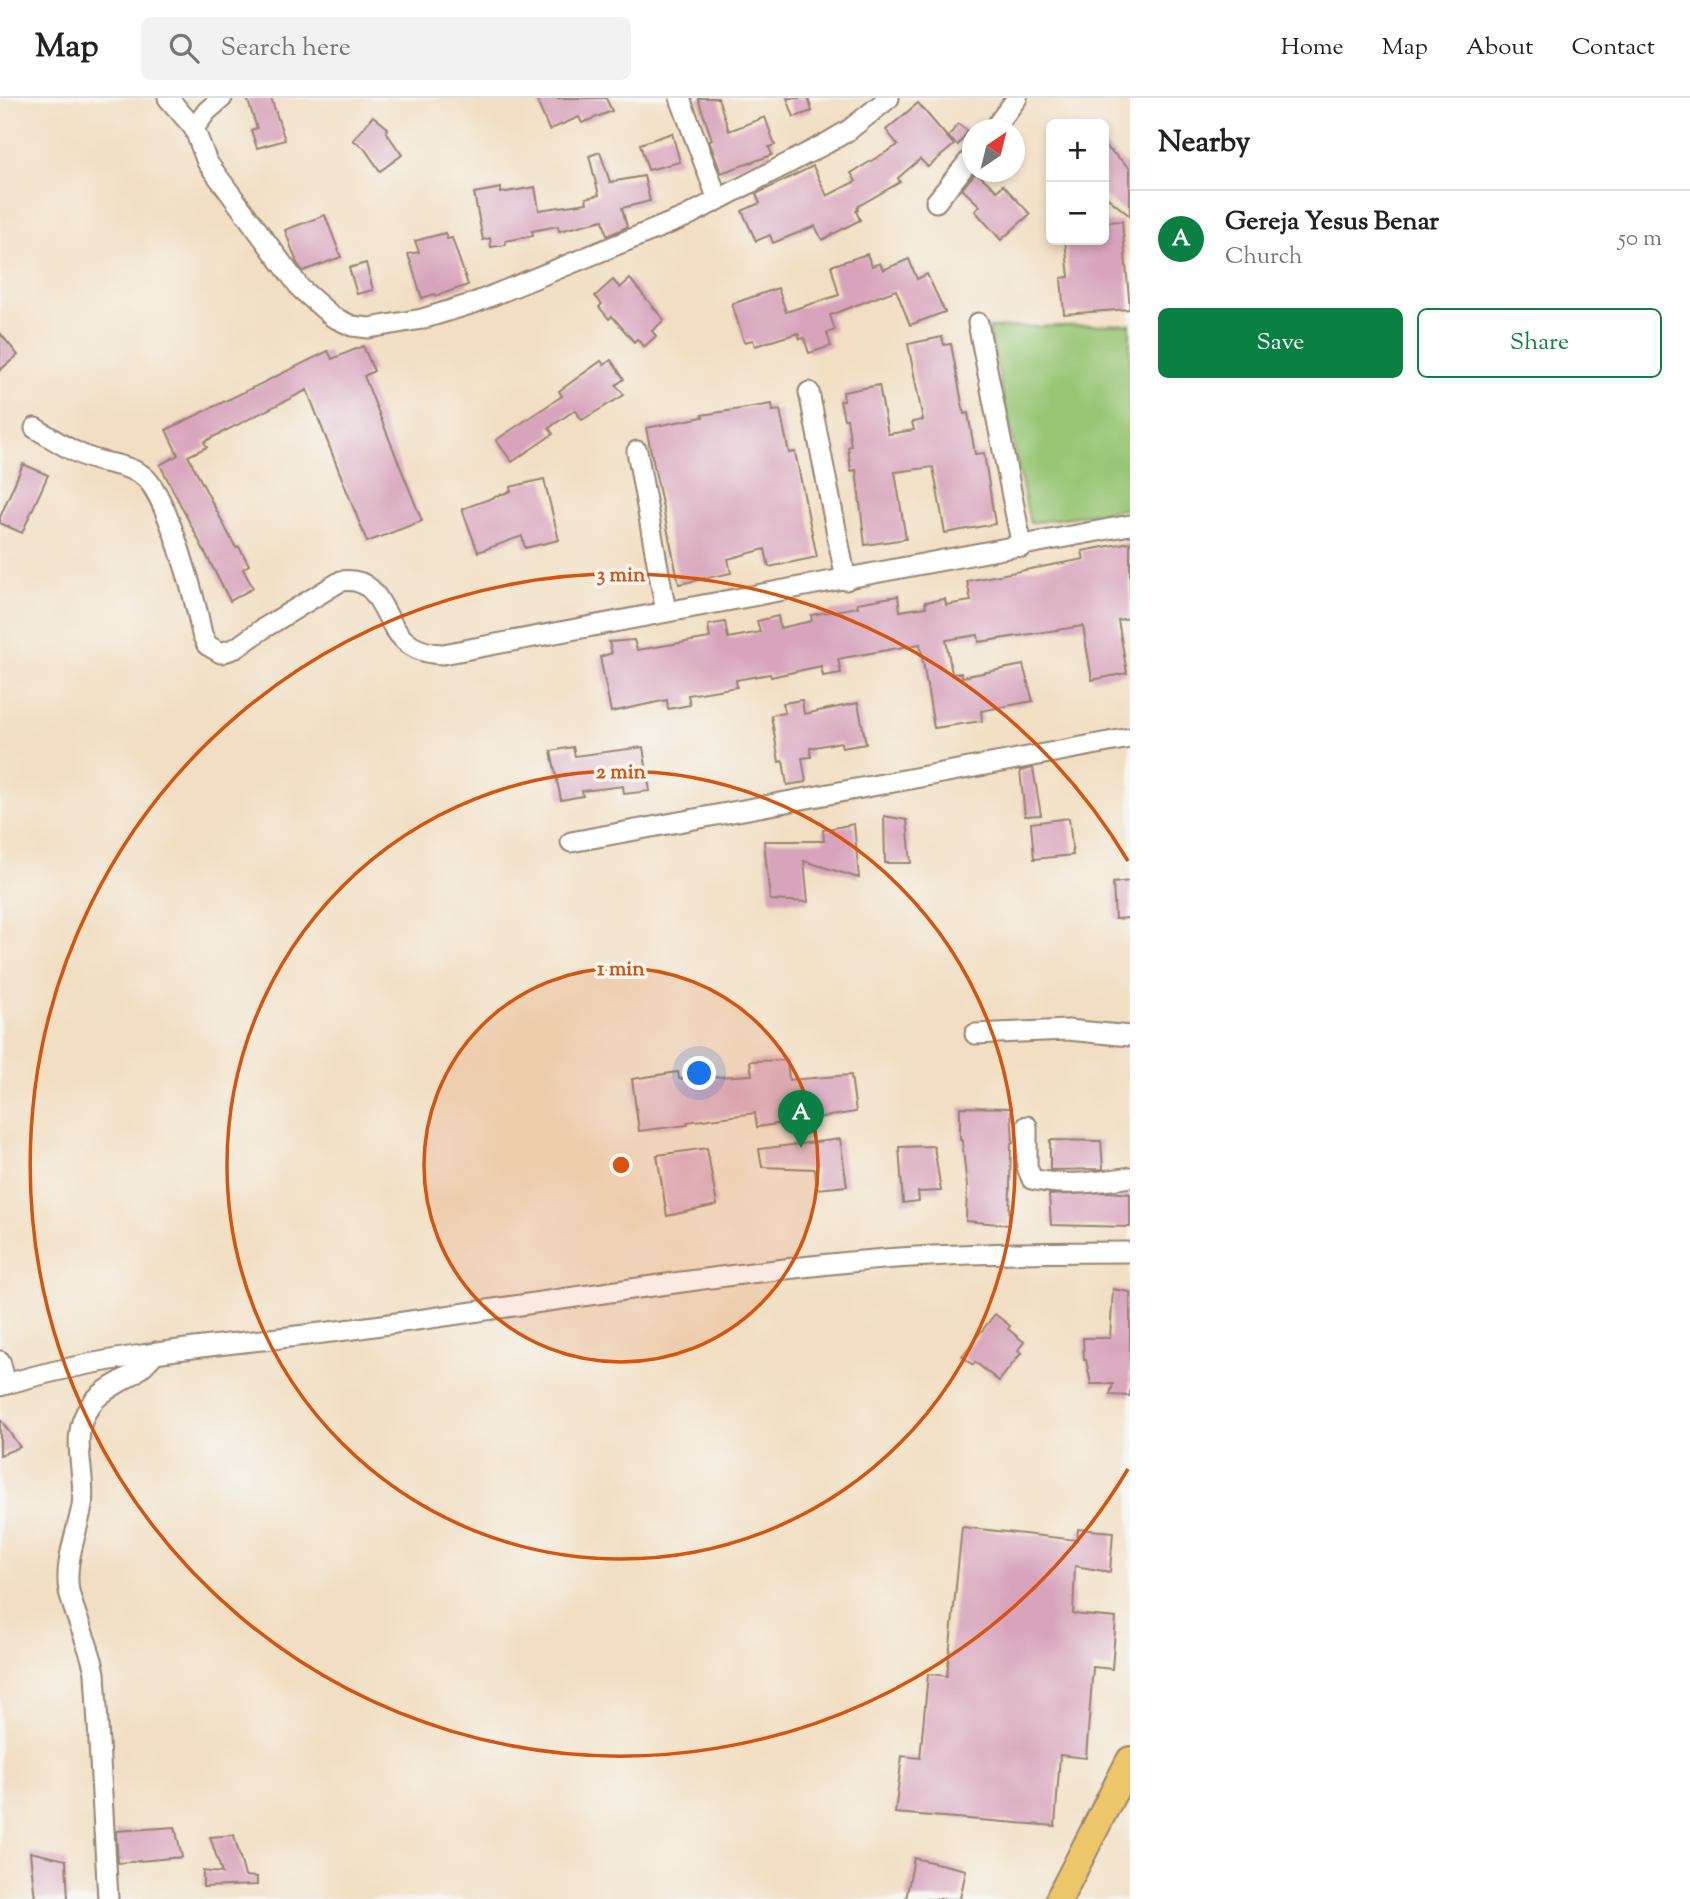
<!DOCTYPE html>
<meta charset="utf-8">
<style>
body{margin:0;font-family:"Sorts Mill Goudy",serif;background:#f2f2f2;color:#222}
.controls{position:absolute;right:21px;top:21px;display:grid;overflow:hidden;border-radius:10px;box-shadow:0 4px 10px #0003}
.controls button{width:63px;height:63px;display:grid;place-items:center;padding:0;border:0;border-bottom:2px solid #e0e0e0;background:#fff;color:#222;font:35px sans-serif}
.compass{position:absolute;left:962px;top:21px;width:63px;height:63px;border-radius:50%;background:#fff;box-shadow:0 4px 10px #0003;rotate:35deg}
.you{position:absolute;left:700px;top:976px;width:24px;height:24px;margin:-18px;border:5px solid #fff;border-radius:50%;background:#1a73e8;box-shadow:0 0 0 10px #1a73e833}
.badge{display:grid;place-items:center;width:46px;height:46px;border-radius:50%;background:#0b8043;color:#fff;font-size:23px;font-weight:700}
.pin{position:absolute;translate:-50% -58px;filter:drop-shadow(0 2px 4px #0008)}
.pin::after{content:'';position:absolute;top:37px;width:24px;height:21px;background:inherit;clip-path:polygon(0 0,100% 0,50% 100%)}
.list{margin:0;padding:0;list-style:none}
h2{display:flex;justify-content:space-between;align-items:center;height:91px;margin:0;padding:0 28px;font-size:30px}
h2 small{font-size:23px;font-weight:400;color:#767676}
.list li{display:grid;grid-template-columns:46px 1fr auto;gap:21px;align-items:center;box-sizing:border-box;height:98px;padding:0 28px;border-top:2px solid #e0e0e0}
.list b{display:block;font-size:26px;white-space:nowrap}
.list p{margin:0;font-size:23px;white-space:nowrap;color:#767676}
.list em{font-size:23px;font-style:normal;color:#767676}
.actions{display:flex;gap:14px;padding:21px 28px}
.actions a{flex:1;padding:16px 0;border:2px solid #0b8043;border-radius:10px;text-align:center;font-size:24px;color:#0b8043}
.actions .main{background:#0b8043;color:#fff}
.icon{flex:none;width:38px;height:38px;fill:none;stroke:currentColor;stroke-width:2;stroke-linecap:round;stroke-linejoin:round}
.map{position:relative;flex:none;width:1130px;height:1801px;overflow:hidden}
header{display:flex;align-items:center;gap:42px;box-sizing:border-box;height:98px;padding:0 35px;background:#fff;border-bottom:2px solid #e0e0e0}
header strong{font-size:33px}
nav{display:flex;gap:38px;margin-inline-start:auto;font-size:24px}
.search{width:490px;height:63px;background:#f2f2f2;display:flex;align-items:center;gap:18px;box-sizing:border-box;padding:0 24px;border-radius:10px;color:#767676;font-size:26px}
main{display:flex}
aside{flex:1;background:#fff}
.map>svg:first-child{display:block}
</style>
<header>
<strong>Map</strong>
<div class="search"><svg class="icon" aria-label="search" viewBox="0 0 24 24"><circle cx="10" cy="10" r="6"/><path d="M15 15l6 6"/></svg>Search here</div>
<nav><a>Home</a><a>Map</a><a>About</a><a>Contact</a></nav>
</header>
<main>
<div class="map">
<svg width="1130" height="1801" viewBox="0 0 1130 1801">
<rect width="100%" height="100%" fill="#f6f6f2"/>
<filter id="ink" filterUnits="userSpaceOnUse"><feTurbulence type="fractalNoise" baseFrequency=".0143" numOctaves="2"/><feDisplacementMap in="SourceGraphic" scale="14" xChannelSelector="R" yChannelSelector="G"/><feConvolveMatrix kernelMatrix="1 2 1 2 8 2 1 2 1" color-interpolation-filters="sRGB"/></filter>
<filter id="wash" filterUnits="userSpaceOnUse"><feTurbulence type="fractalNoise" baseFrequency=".00686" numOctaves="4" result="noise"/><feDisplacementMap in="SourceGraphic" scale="28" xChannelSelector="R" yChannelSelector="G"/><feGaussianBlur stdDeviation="1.57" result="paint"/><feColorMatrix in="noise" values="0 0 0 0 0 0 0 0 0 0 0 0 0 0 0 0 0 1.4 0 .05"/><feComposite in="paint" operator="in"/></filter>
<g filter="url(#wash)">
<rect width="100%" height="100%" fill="#f2dfc3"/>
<path fill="#98c675" stroke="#6a784a" stroke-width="2" d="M1130 226V410L1030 425 989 230Z"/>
<g id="blocks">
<g fill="#d8a4bc">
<path d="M247 0H271L285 42 257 50 251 32 257 30Z"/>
<path d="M544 0H606L612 13 582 25 579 19 549 32 537 3Z"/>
<path d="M698 0H718L729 33 765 19 775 47 769 49 772 57 721 75 709 43 712 42Z"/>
<path d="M787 0H808L812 13 794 19Z"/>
<path d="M918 5 954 47 928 69 920 61 898 80 900 84 857 109 858 112 856 113 860 122 822 142 815 128 773 145 770 137 756 143 742 113 760 105 756 96 813 68 827 98 856 83 851 75 898 47 886 32Z"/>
<path d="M373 18 388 30 386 34 402 57 380 73 364 50 353 42Z"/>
<path d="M958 26 968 33 958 47 948 39Z"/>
<path d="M672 35 680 64 648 72 640 46Z"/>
<path d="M1104 47 1130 70V118L1104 97Z"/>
<path d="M600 54 610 84 644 78 650 103 622 110 627 129 607 138 603 122 559 133 558 128 532 133 533 138 505 143 506 147 491 149 490 140 483 142 474 95 501 90V95L535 89 539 112 587 105 586 100 599 97 589 58Z"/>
<path d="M976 74 997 93 1003 87 1030 116 1001 142 975 113 980 108 962 91Z"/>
<path d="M325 117 341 159 303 173 297 165 285 132Z"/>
<path d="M1122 123 1130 211 1064 216 1061 180 1069 179 1065 142H1104V124Z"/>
<path d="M445 135 447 141 452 140 468 187 436 198 435 196 422 200 408 156 419 154 415 143Z"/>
<path d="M867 156 872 168 880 165 883 172 909 161 917 181 927 176 945 214 910 227 896 192 830 217 835 232 827 235 831 248 809 255 804 240 800 241 798 235 755 248 753 242 744 244 732 206 778 190 786 214 839 197 831 168Z"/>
<path d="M366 165 373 192 357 196 349 170Z"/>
<path d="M630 181 664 222 652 233 656 238 644 249 637 241 634 244 612 218 609 221 599 209 602 206 595 198 613 182 620 190Z"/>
<path d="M0 235 18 257 0 272Z"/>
<path d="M942 239 944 247 951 246 964 316 968 315 975 356 984 355 995 426 945 435 933 369 895 374 906 441 865 447 856 372 851 373 848 349 851 348 847 321H844L840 303H844L843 294 879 287 888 336 914 332 912 324 923 322 908 246Z"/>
<path d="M363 248 374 273 364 278 422 423 367 444 307 292 215 338 204 344 207 349 188 358 236 450 239 449 249 467 243 471 253 490 230 503 160 367 178 357 166 332 328 253 332 261Z"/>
<path d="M611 262 624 281 616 287 624 297 582 322 575 312 549 330 553 336 512 364 496 342 562 298 559 293 601 263 604 267Z"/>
<path d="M772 306 773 313 780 312 789 355 795 354 817 459 769 469 765 451 728 461 731 475 679 486 646 330 703 319 702 317Z"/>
<path d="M23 366 48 377 22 435 0 425V419Z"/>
<path d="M544 381 559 442 525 450 522 438 478 454 462 411 511 393 510 389Z"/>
<path d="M1130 444V520L1118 522 1127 575 1092 582 1083 528 979 544 978 537 946 542 952 576 961 575 962 579 1023 567 1033 603 981 613 982 623 934 630 920 546 838 561 841 575 823 578 821 568 771 579 770 576 736 582 737 589 688 597 690 607 668 611 667 602 611 614 600 559 612 555 609 544 634 542 637 552 710 540 708 527 725 524 728 540 760 534 757 523 778 518 780 530 812 523 811 517 858 509 857 505 898 498 900 513 926 509 925 504 945 501 946 507 971 503 967 483 1084 461 1082 453Z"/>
<path d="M802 602 804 616 858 605 866 646 842 650 841 644 810 650 811 659 802 660 806 684 787 687 783 663 779 664 771 617 785 615 783 605Z"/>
<path d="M573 649 575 658 643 649 650 693 624 696 623 688 582 693 583 698 561 702 551 653Z"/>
<path d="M1033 670 1041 717 1025 718 1020 673Z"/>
<path d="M884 718 907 722 911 765H885Z"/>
<path d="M1069 720 1073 757 1034 761 1031 725Z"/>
<path d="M854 726 859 780 804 763 808 804 770 802 764 743H824L823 732Z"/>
<path d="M1130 783V820L1115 821 1113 785Z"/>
<path d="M787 962 789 982 851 977 856 1014 757 1029 755 1015 687 1024 688 1027 639 1033 632 981 678 974 679 981 752 977 750 963Z"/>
<path d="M960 1009 1011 1010 1013 1045H1011L1009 1127 966 1123 967 1089 962 1042H960Z"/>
<path d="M840 1041 847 1088 817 1091 815 1071 762 1069 759 1051Z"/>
<path d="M1050 1042 1101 1043 1103 1071 1050 1072Z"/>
<path d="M934 1048 941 1093 918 1094 919 1103 903 1105 899 1049Z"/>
<path d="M707 1050 717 1107 667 1118 657 1057Z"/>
<path d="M1109 1094 1130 1096V1129L1051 1127 1049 1097Z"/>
<path d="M1113 1191 1130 1194V1298L1110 1297 1113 1286H1091L1086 1262H1084L1083 1240H1110Z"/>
<path d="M995 1216 1010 1228 1008 1231 1024 1244 1018 1252 1021 1255 999 1283 975 1264 973 1267 962 1258Z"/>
<path d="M0 1321 20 1349 0 1357Z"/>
<path d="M962 1429 1077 1442 1078 1431 1113 1434 1110 1474 1075 1468 1073 1516 1116 1520 1112 1571 1093 1569 1086 1660 1060 1657 1055 1728 895 1715 902 1658 920 1660 928 1576 947 1578Z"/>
<path d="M175 1729 182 1759 118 1765 116 1733Z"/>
<path d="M234 1737 245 1778 257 1779V1787L203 1789V1773L222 1775 210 1739Z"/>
<path d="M30 1754 66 1762 68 1801H35Z"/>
<path d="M914 1760 966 1772 960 1801H906Z"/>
</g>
</g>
</g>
<g filter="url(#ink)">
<use href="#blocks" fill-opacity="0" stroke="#968470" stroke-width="2"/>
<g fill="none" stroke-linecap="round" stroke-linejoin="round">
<g stroke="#968470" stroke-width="23">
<g id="minor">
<path d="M168 0 194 30 207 64 301 191 333 219 352 228 369 230 422 221 474 205 685 119 827 45 849 32 889 0"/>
<path d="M680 0 718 102"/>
<path d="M194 30 207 13 222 0"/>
<path d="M993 32 1017 0"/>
<path d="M936 104 972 59"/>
<path d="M978 225 1022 449"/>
<path d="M809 294 846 482"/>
<path d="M35 330C52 340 68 352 87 359 105 366 126 366 142 377 167 393 196 505 202 536L207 547 221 555 236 550 264 530 341 483C397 476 373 555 443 556L1130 427"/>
<path d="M637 353 666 514"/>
<path d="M571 744 1130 640"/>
<path d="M975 936 1068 932 1130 938"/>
<path d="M1027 1028V1069L1032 1081C1064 1089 1098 1084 1130 1079"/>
<path d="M0 1263 6 1286"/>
<path d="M0 1288C119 1251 245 1247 367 1229 528 1207 688 1180 850 1164 942 1155 1037 1154 1130 1154"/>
<path d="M108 1801 95 1575C90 1546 75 1521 69 1493 64 1465 77 1435 82 1408 87 1375 68 1338 90 1308 100 1293 118 1286 133 1276 142 1270 149 1262 156 1254"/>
</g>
</g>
<g stroke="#968470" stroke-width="30">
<path id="major" d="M1059 1801 1130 1662"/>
</g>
<use href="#minor" stroke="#fff" stroke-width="19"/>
<use href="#major" stroke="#ecc669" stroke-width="26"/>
</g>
</g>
<circle cx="621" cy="1067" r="197" fill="#d7540e" fill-opacity=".12"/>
<g fill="none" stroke="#d7540e" stroke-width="3.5">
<circle cx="621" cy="1067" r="197"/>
<circle cx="621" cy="1067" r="394"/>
<path d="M1128 1371A591 591 0 1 1 1128 763"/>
</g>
<circle cx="621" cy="1067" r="10" fill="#d7540e" stroke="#f6f6f2" stroke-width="3.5"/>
<g font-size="21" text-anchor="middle" font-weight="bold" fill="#d7540e" stroke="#f6f6f2" stroke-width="7" stroke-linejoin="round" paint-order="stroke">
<text x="621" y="483">3 min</text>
<text x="621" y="680">2 min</text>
<text x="621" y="877">1 min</text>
</g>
</svg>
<div class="controls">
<button>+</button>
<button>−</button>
</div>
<svg class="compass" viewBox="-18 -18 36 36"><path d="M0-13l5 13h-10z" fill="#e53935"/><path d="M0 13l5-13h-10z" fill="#767676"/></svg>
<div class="you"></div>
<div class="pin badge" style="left:801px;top:1050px">A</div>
</div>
<aside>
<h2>Nearby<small></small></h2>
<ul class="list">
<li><span class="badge">A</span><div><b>Gereja Yesus Benar</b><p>Church</p></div><em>50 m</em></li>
</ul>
<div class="actions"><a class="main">Save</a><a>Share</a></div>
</aside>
</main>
